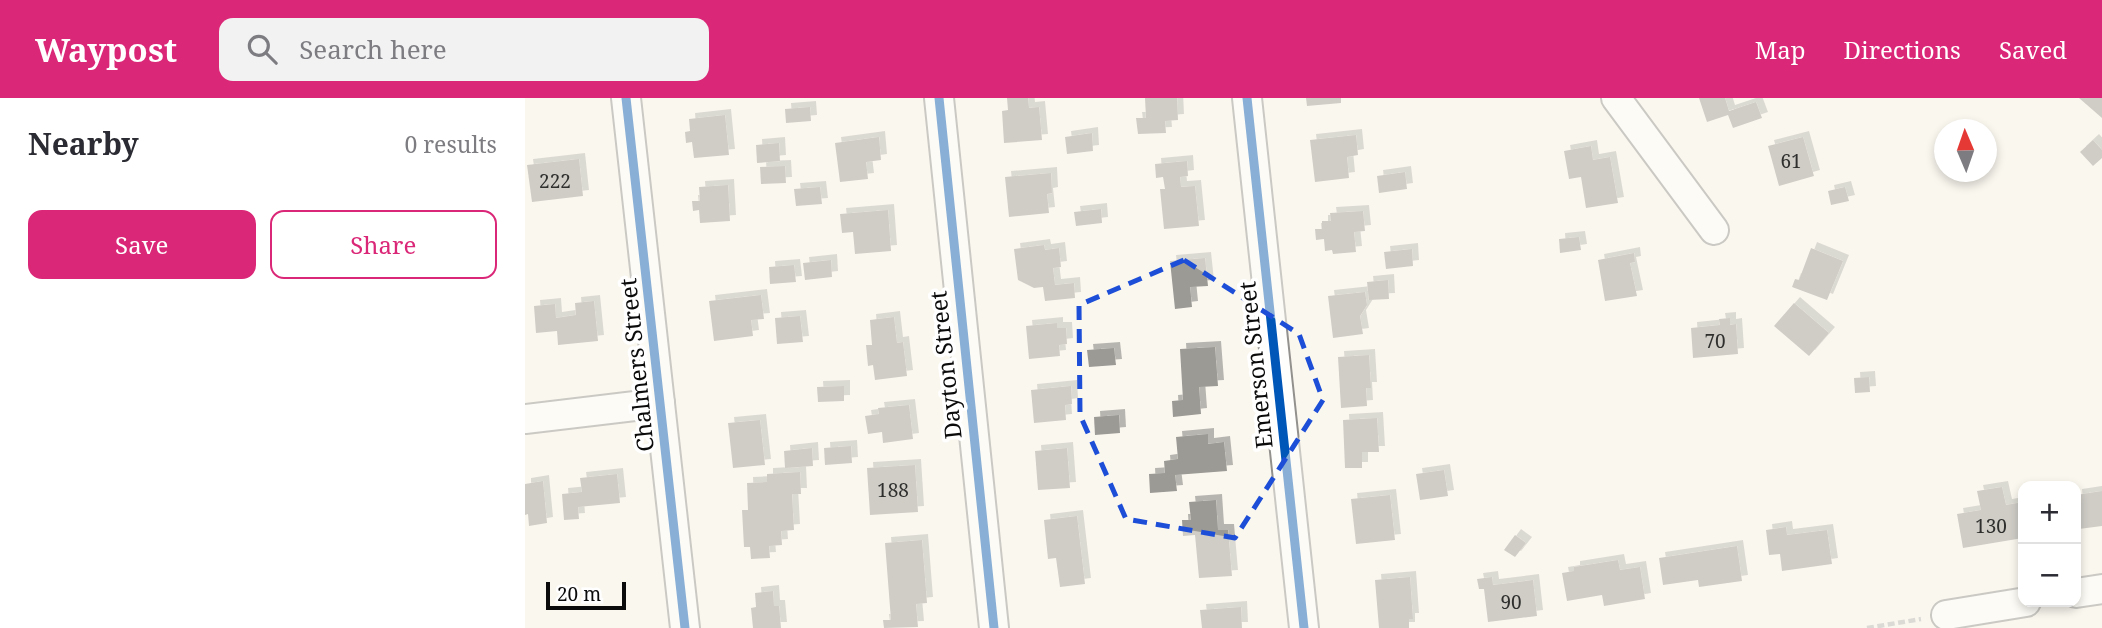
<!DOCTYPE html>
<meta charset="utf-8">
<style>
body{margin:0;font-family:"Noto Serif",serif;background:#f2f2f3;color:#2b2b33}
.controls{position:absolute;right:21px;bottom:21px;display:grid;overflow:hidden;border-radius:14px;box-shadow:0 4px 10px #0003}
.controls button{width:63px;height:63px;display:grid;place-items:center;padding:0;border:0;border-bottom:2px solid #e1e1e2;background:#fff;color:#2b2b33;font:35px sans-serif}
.compass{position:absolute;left:1409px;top:21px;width:63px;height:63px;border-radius:50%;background:#fff;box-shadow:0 4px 10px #0003;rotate:358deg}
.scale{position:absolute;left:21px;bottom:18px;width:80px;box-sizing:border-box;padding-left:7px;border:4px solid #0b0b0b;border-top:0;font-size:19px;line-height:24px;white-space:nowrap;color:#0b0b0b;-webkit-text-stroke:5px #fff;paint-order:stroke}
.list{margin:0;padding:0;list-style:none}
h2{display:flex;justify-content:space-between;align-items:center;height:91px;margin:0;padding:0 28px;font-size:30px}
h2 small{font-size:23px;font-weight:400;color:#7c7c81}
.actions{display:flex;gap:14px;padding:21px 28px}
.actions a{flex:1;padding:16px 0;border:2px solid #db2777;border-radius:14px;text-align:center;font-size:24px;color:#db2777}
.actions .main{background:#db2777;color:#fff}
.icon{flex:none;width:38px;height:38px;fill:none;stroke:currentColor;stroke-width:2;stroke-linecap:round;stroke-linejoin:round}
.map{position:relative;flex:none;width:1577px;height:530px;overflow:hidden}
header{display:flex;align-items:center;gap:42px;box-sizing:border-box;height:98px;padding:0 35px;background:#db2777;color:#fff}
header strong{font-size:33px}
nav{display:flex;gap:38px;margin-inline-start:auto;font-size:24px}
.search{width:490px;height:63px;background:#f2f2f3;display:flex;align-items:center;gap:18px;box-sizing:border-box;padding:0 24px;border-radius:14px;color:#7c7c81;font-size:26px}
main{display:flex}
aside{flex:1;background:#fff}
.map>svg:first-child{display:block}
</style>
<header>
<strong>Waypost</strong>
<div class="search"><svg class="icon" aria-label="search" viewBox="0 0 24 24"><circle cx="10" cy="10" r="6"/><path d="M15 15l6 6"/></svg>Search here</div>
<nav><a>Map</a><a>Directions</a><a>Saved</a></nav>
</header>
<main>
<aside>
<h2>Nearby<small>0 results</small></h2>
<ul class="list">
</ul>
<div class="actions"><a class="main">Save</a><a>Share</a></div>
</aside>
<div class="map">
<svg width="1577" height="530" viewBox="0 0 1577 530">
<defs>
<filter id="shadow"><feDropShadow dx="6" dy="-6" stdDeviation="0" flood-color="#0004"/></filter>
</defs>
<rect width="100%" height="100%" fill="#faf7ef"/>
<g fill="#9c9a95" filter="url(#shadow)">
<path d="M482 0H503L504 10 514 9 517 42 479 45 477 13 483 12Z"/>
<path d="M620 0H652L653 22 640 23 641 35 613 36 611 20H621Z"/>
<path d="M781 0H816V5L782 8Z"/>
<path d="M1174 0H1200L1204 13 1231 4 1237 20 1208 30 1203 17 1182 24Z"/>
<path d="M1554 0H1577V20Z"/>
<path d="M285 9 286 23 261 25 260 11Z"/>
<path d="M200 17 204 57 169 60 167 44 161 45 160 34 165 33 164 21Z"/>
<path d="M567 35 568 53 542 56 540 39Z"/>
<path d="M831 37 833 57 822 59 824 80 790 84 785 42Z"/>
<path d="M354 39 356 62 341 64 343 81 315 84 310 45Z"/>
<path d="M1278 39 1289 78 1254 88 1243 48Z"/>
<path d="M1568 42 1577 52V60L1568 68 1555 54Z"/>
<path d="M254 45 255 63 232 65 231 47Z"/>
<path d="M1066 48 1068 62 1085 59 1093 105 1061 110 1056 79 1044 81 1039 53Z"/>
<path d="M54 61 58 98 7 104 2 67Z"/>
<path d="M662 63 663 78 655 79 656 89 670 88 674 128 639 131 635 91H640L638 79 631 80 630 66Z"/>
<path d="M260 68 261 85 236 86 235 69Z"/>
<path d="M880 74 882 91 854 95 852 78Z"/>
<path d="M526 75 527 95 522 96 524 115 484 119 480 79Z"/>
<path d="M203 87 205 123 175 125 174 112 168 113 167 103H175L174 89Z"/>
<path d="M295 89 297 106 271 108 269 91Z"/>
<path d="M1320 89 1324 103 1306 107 1303 93Z"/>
<path d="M576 111 577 125 551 128 549 114Z"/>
<path d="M363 112 366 153 330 156 328 134 317 135 315 116Z"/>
<path d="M838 113 840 133 829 134 831 154 808 156 807 152 800 153 799 141 791 142 790 131H797V123H806L805 115Z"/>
<path d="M1054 139 1056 152 1035 155 1034 141Z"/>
<path d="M519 147 520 152 534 150 536 169 528 170 530 187 549 185 550 200 520 203 518 189 509 190 493 182 489 151Z"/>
<path d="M1286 150 1318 163 1302 202 1267 189 1270 181 1274 182Z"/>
<path d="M887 151 888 168 861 171 859 154Z"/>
<path d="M1109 155 1110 164 1105 165 1112 198 1080 203 1073 162Z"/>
<path d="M680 160 683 188 665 189 667 209 650 211 645 163Z"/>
<path d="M306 162 307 179 280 182 278 165Z"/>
<path d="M269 167 271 184 245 186 244 169Z"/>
<path d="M863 182 864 201 844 202 842 184Z"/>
<path d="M840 194 842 207 835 218 838 236 808 240 803 198Z"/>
<path d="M236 197 239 221 226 222 228 238 189 243 184 203Z"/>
<path d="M69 203 73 243 33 247 32 233 11 235 9 208 30 206 31 220 51 217 50 205Z"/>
<path d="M1269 205 1304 235 1284 258 1249 228Z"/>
<path d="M275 218 278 244 252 246 250 220Z"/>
<path d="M369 219 372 245 378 244 382 278 350 282 348 267 343 268 341 247H347L345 222Z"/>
<path d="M1205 220V227L1211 226 1213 256 1168 260 1166 230 1195 227 1194 221Z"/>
<path d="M532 225V230H541L542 246 534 247 535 258 504 261 501 228Z"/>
<path d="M690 249 693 288 674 289 676 316 648 319 647 303 658 302 655 251Z"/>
<path d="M589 250 591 267 564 269 562 252Z"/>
<path d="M844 257 846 290H841L842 308 816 310 813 259Z"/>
<path d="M1344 279 1345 294 1330 295 1329 280Z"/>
<path d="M319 288V303L293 304 292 289Z"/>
<path d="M546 288 547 306 540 307 541 322 509 325 506 292Z"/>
<path d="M384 307 388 341 358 345 357 334 343 336 340 318 354 316 353 310Z"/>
<path d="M594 317 595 335 570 337 569 319Z"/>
<path d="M852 320 854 354H837V370H820L818 322Z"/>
<path d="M235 322 240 367 208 370 203 325Z"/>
<path d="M683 336V346L699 344 702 373 650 377 652 393 625 395 624 376 640 375 639 363 653 361 651 339Z"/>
<path d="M326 348 327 365 300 367 299 350Z"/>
<path d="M287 350 288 368 260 370 259 353Z"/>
<path d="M542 350 545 390 513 392 510 353Z"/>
<path d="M390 367 393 414 345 417 342 370Z"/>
<path d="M919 372 923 398 895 402 891 376Z"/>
<path d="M275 374 276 396H267L269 432 256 433 257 447 244 448 245 460 226 461 225 449H219L217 412H223L222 385 242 384V376Z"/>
<path d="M92 376 95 405 53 409 54 421 39 422 37 396 57 394 55 380Z"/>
<path d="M18 383 22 425 4 428 3 416 0 417V386Z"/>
<path d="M1477 389 1481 407 1498 404V440L1438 450 1432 416 1456 412 1452 393Z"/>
<path d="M1577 393V428L1554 431 1551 397Z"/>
<path d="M865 397 870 442 831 446 826 401Z"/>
<path d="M691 402 693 432H703L707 478 674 480 670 437 658 438 657 422H666L664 404Z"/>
<path d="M552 418 560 486 535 489 531 460 523 461 519 422Z"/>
<path d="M1261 429 1262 437 1302 432 1307 466 1257 473 1255 456 1244 457 1241 432Z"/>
<path d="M990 437 1001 445 990 459 979 452Z"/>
<path d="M397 442 402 505 391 506 393 529 359 530 358 522H366L360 445Z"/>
<path d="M1212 448 1217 483 1174 489 1173 482 1138 487 1134 460Z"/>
<path d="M1093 462 1095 472 1115 469 1120 501 1079 508 1077 497 1042 503 1037 475 1049 473V469Z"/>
<path d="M885 479 888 521H884V530H854L850 482Z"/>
<path d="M967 479 968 487 1008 482 1012 518 963 524 959 491H954L952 481Z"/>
<path d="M248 493 249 508H254L256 530H228L226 510 231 509 230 495Z"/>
<path d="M716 509 717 530H677L675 512Z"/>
</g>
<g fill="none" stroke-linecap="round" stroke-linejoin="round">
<g stroke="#93918e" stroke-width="32">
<g id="minor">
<path d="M101 0 160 530"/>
<path d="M414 0 469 530"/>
<path d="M722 0 779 530"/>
<path d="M1091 0 1189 132"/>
<path d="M0 321 135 305"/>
<path d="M1551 495 1577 491"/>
<path d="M1421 517 1501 504"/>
</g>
</g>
<path stroke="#b7b6b5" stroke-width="4.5" stroke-dasharray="7 3.5" stroke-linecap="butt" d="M1342 530 1396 521"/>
<use href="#minor" stroke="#fefefd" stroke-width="28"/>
<g stroke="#fff" stroke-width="13">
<g id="cycleway">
<path d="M101 0 160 530"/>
<path d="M414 0 469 530"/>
<path d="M722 0 779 530"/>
</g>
</g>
<use href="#cycleway" stroke="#0057b8" stroke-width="9"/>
</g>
<path d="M0 0H1577V530H0ZM659 162 774 236 798 302 710 440 601 421 555 317 554 207Z" fill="#faf7ef" fill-opacity=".55" fill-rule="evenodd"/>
<path fill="none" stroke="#1d4ed8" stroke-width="5" stroke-dasharray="14 9" stroke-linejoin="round" d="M659 162 774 236 798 302 710 440 601 421 555 317 554 207Z"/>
<g text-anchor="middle" stroke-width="7" stroke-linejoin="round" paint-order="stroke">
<g font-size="19" fill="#2f2f2e">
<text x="1266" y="70">61</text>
<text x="30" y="90">222</text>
<text x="1190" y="250">70</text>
<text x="368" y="399">188</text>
<text x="1466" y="435">130</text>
<text x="986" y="511">90</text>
</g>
<g font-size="23" fill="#0b0b0b" stroke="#fff">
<text transform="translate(112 267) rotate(-96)" y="8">Chalmers Street</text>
<text transform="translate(421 267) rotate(-96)" y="8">Dayton Street</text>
<text transform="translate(731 267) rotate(-96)" y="8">Emerson Street</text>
</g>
</g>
</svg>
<div class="controls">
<button>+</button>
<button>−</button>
</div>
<svg class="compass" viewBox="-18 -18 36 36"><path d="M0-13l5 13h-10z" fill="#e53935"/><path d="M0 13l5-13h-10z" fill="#7c7c81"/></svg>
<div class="scale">20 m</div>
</div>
</main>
